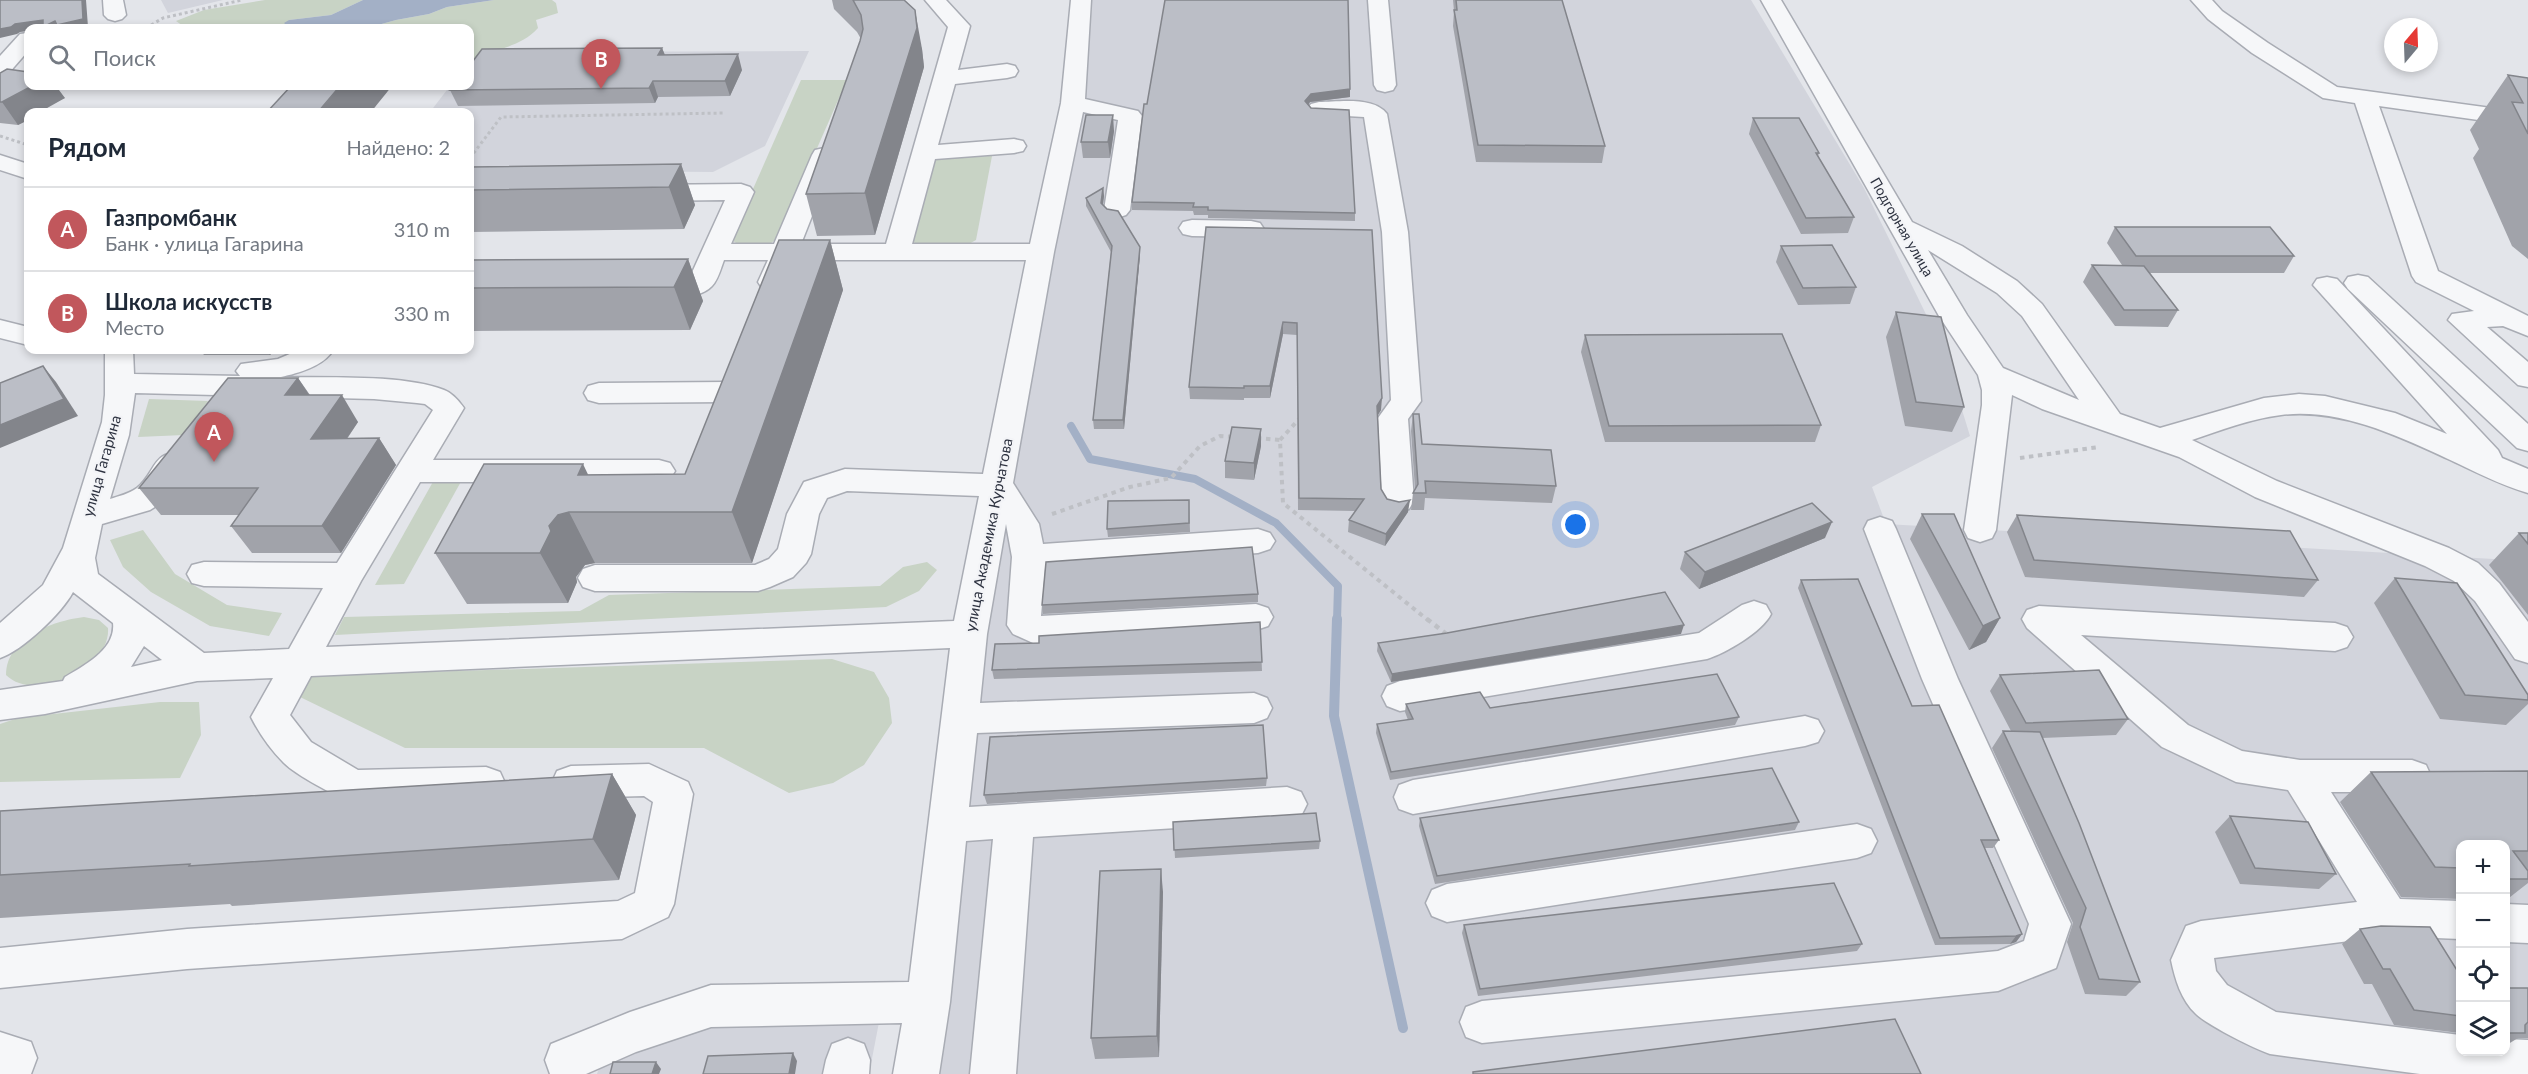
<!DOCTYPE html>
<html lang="ru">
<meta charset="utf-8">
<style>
body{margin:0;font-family:Lato,sans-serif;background:#f6f6f7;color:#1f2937}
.controls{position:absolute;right:18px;bottom:18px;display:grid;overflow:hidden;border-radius:12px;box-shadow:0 3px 9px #0003}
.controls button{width:54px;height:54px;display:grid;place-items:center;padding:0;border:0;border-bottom:2px solid #e0e1e3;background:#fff;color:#1f2937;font:30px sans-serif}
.compass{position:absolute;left:2384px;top:18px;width:54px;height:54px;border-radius:50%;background:#fff;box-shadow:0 3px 9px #0003;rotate:19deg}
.you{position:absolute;left:1576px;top:525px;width:21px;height:21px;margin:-15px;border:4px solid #fff;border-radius:50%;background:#1a73e8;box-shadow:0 0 0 9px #1a73e833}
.badge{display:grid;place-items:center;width:39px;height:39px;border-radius:50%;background:#c1575c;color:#fff;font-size:20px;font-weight:700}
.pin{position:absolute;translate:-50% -50px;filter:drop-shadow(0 2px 3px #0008)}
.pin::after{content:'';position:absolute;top:32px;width:21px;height:18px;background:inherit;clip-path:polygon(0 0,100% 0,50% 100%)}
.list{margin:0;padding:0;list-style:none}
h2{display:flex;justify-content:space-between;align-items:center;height:78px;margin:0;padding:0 24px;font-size:26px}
h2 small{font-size:20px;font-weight:400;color:#747a83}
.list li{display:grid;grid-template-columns:39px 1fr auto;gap:18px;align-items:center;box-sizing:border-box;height:84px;padding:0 24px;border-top:2px solid #e0e1e3}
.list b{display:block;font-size:22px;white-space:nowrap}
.list p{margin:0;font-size:20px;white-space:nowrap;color:#747a83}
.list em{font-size:20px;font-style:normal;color:#747a83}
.icon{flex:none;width:33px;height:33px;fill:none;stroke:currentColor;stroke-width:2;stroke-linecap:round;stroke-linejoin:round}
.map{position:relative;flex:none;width:2528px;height:1074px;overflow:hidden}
.search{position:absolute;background:#fff;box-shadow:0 3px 9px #0003;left:24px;top:24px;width:450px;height:66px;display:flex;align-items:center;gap:15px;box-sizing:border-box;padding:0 21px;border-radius:12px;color:#747a83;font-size:22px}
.panel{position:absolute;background:#fff;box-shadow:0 3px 9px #0003;left:24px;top:108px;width:450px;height:246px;border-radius:12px}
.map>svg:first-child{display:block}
</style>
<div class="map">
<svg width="2528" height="1074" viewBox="0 0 2528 1074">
<rect width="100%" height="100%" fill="#e3e5ea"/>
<g fill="#d2d4dc" fill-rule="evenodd">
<path d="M161 0H223L168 13Z"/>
<path d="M1091 0H1751L1864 188 1895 251 1944 351 1970 436 1872 487 1886 524 2528 561V1074H913L1084 25ZM2460 844H2506V1052H2460Z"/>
<path d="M809 51 765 146 713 172 470 170V112H430L450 86H470L514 52Z"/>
<path d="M881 1012 869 1074H597L601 1062 704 1024Z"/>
</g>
<g fill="#c8d3c5">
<path d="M265 0H363L331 15 289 20 287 25 290 28H186L176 21 204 10Z"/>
<path d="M494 0H552L556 3 558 13 536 20 538 28C519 49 493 48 470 61V28H367L396 20 429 14 447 7Z"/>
<path d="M801 80H847L778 237C768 250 743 251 731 239Z"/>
<path d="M992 156 976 240 967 245 916 246 912 238 934 160 944 157Z"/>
<path d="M149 399 208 401 184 435 138 437Z"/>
<path d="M463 478 404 584 375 585 434 480Z"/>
<path d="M143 530 175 574 227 605 282 613 269 636 210 626 151 592 123 567 110 540Z"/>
<path d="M927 562 937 570 919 591 886 607 335 635 344 617 580 611 609 595 880 586 903 567Z"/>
<path d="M84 617 99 620 108 628C111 669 35 704 6 675 6 638 52 621 84 617Z"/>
<path d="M832 659 874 672 889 698 892 723 864 765 833 783 789 793 704 748H405L300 697 304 676Z"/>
<path d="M160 702H199L201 735 180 778 0 782V724L18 718Z"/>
</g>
<path fill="#a3b0c6" d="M363 0H494L447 7 429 14 396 20 367 28H290L284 23 289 20 331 15Z"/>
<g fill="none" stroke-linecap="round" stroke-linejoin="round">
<path stroke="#a3b0c6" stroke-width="8" d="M1071 426 1090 459 1195 479 1276 523 1338 586 1337 621"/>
<path stroke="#a3b0c6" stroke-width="10" d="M1337 619 1334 716 1403 1028"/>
<g stroke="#a9acb4" stroke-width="3">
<g id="minor">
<path d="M103 0H123L126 15 122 19 115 21 108 19 104 15Z"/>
<path d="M925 0H946L970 26 958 70 1007 64 1015 66 1018 71 1015 76 1007 78 955 84 938 145 1014 139 1023 141 1026 146 1023 151 1014 153 935 159 912 244H1030L1061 103 1071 0H1091L1085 99 1138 111 1142 116 1130 210 1126 215 1117 218 1108 215 1104 210 1118 120 1083 112 1054 252 1013 483 1039 524 1043 544 1258 529 1270 533 1275 541 1270 549 1258 553 1045 568 1041 616 1256 604 1268 608 1273 617 1268 626 1256 630 1033 643 1013 634 1007 625 1012 557 1006 524 987 634 980 703 1254 693 1267 698 1272 708 1267 718 1254 723 977 733 969 807 1287 787 1301 792 1307 804 1301 816 1287 821 1033 837 1016 1074H970L993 839 966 841 950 1002 939 1074H893L902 1023 711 1027 636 1052 586 1074H550L545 1060 551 1044 630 1012 711 985 909 982 950 648 311 676 290 715 311 742 358 770 486 767 500 772 505 783 500 794 486 799 352 802C335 796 296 775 284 763 271 750 259 733 251 717L273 678 197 681 45 714 0 720V690L63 681 65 677C85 665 116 649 113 623L73 592C62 613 22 651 0 658V623L43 585 63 548 102 422 105 395V350H133L134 374 240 376 236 371 241 364 278 359 299 350H333C324 366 299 373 281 377 325 378 404 374 444 390 452 393 459 401 464 408L433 460H659L670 463 675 471 670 479 659 482H420L361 581 326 647 954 621 979 496 847 491 827 498 819 514 811 554 806 563 793 577 770 587 758 591H595L583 587 578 578 583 569 595 565H755L769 559 778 549 787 514 804 482 845 469 983 474 1026 260H794L782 288 772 290 762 288 758 282 768 260H724C721 268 718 280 712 286 697 302 660 298 641 294L637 288 641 282C657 278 675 284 690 277L725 200 645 201 636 198 632 193 636 188 645 185 741 184 750 187 754 192 731 244H774L812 155 815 150 824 148 833 150 836 155 801 244H886L948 27ZM135 393 374 399 417 403 425 404 433 410 337 563 204 562 192 565 187 574 192 583 204 586 323 588 289 649 204 653 98 574 95 558 102 524 150 510 161 503 189 463 184 455C153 447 156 473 137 488 129 494 119 496 110 499L129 435ZM144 646 162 660 131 667Z"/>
<path d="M1368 0H1388L1396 85 1393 90 1385 92 1377 90 1374 85Z"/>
<path d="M1761 0H1781L1912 222 1962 246 2017 281 2042 304 2120 414 2160 428 2264 398 2299 394 2325 396 2395 413 2447 434 2313 285 2317 279 2327 277 2337 279 2498 450 2502 458 2528 469V493C2500 485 2474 471 2448 459 2396 435 2339 408 2281 415 2250 419 2221 430 2192 440L2277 481 2449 548 2478 563 2499 583 2528 622V663L2515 659 2475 601 2454 581 2425 566 2255 497 2179 457 2042 409 2012 395 1996 530 1992 538 1980 542 1968 538 1964 530 1982 405V390L1978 375 1939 316ZM1928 250 1997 293 2022 316 2079 400 2003 368 1967 315Z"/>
<path d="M2191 0H2212L2222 11 2268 43 2337 87 2528 113V127L2379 106 2438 271 2528 316V336L2503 326 2487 327 2528 362V387L2518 385 2448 320 2452 314 2474 311 2416 282 2412 276 2355 103 2323 98 2252 53 2208 19Z"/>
<path d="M28 33V51L8 74 0 76V56L20 34Z"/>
<path d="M1319 102C1338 102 1374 96 1387 114L1408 232 1421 401 1408 419 1414 501 1409 509 1398 512 1387 509 1382 501 1378 418 1391 400 1382 232 1364 117 1311 114 1307 109 1311 104Z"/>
<path d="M0 155 28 164V179L0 170Z"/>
<path d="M1192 220 1251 221 1260 223 1264 229 1260 235 1251 237 1192 236 1183 234 1179 228 1183 222Z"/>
<path d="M2358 275 2368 277 2528 424V451L2517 448 2348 289 2344 283 2348 277Z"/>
<path d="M0 320 28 327V345L0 338Z"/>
<path d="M727 382 737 385 742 392 737 399 727 402 599 403 588 400 584 393 588 386 599 383Z"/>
<path d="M1880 517 1892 521 1896 529 1958 679 2071 924 2056 968 1998 991 1482 1043 1466 1037 1460 1022 1466 1007 1482 1001 1998 951 2024 941 2029 924 1922 679 1864 529 1868 521Z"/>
<path d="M1754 601 1766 605 1771 614C1762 632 1726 653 1707 659L1400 711 1387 706 1382 696 1387 686 1400 681 1699 633 1742 605Z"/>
<path d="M2039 606 2335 623 2347 627 2353 637 2347 647 2335 651 2081 635 2188 725 2242 751 2300 760H2412L2426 765 2431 776 2426 787 2412 792H2331L2400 899 2460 901V939L2389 936 2214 958 2216 971 2227 985 2276 1012 2460 1035V1052H2506V1039L2528 1040V1074H2420L2270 1054C2253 1048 2209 1026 2196 1014 2181 1000 2175 979 2171 960L2186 926 2201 921 2357 902 2288 790 2236 782 2162 747 2027 628 2022 619 2027 610Z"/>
<path d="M1805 716 1818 720 1824 731 1818 742 1805 746 1413 814 1399 809 1394 797 1399 785 1413 780Z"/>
<path d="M649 764 688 782 693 794 674 904 668 917 622 939 187 969 0 988V948L187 929 618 901 635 893 653 802 644 796 571 798 557 793 552 782 557 771 571 766Z"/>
<path d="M1857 824 1871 829 1877 841 1871 853 1857 858 1447 922 1432 916 1426 903 1432 890 1447 884Z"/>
<path d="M2506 904 2528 905V943L2506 942Z"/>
<path d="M0 1032 31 1042 37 1058 31 1074H0Z"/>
<path d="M848 1038 864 1044 870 1060 869 1074H823L826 1060 832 1044Z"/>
</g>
</g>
<g stroke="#bec0c5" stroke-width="3" stroke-dasharray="3 3" stroke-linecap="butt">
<path d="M146 28 163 18 242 0"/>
<path d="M0 136 25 144"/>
<path d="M470 158 501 117 724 113"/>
</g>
<g stroke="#bec0c5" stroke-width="4" stroke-dasharray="4.5 4.5" stroke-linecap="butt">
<path d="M1257 438 1280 440 1283 503 1429 621"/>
<path d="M1280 440 1300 418"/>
<path d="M2020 458 2099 447"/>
<path d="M1052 514 1130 487 1171 478 1200 446 1220 436 1235 437"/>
</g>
<path stroke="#bec0c5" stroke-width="4.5" stroke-dasharray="5 5" stroke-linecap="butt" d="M1427 619 1449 636"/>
<use href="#minor" fill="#f6f7f9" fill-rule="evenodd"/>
</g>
<g fill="#a1a3aa">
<path d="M832 0H904L922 49 924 67 875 235 817 236 806 194 861 39 857 32 834 9Z"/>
<path d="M1453 0H1562L1605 146 1602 163 1476 162 1453 26 1454 11Z"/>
<path d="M662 48 665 55 742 70 730 96 658 97 655 103 458 106 450 90Z"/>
<path d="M0 73 65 98 28 112V120L18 125 0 123Z"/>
<path d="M2508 75 2528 78V259L2512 246 2473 158 2479 149 2470 130Z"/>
<path d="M1350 89V97L1310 102 1308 105 1355 213V221L1208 218V215H1194L1193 211 1132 210V202L1147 104Z"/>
<path d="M1753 118 1819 153 1818 156 1854 217 1848 233 1801 234 1749 134Z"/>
<path d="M1114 131 1110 158H1083L1081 142Z"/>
<path d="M681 164 695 205 684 229 470 232V167Z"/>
<path d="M1103 188 1104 196 1103 205 1140 255 1124 429H1094L1093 420 1111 252 1086 206V198Z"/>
<path d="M1206 227 1381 410 1377 416 1381 489 1387 499 1408 512 1385 546 1348 532 1349 520 1355 511 1298 510 1297 335 1283 334 1270 398H1244V400L1190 399 1189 387Z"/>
<path d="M2115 227 2294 256 2284 273H2150L2178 310 2168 327 2115 326 2083 282 2092 265H2122L2107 243Z"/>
<path d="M830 240 843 290 752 563H595L585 565 576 577 577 582 568 603 467 604 435 553 588 475 685 474Z"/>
<path d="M1781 246 1856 287 1850 304 1798 305 1776 262Z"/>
<path d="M688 259 703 301 690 330 470 331V260Z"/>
<path d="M1896 312 1964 407 1952 432 1905 426 1886 337Z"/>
<path d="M1585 335 1821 425 1815 442H1605L1581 352Z"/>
<path d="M200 350H274L270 355H204Z"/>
<path d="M298 378 310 395 358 422 347 439 379 438 396 465 341 553H252L231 526 239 515H161L139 488Z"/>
<path d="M1413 414 1422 444 1556 486 1552 503 1425 498 1424 510H1411L1413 493 1415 489 1411 431Z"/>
<path d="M1261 429V446L1254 480 1225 478V461Z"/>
<path d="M1189 500 1190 532 1108 537 1107 529Z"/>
<path d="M1922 514 2000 618 1986 642 1969 650 1910 539Z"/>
<path d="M2017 515 2318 580 2304 597 2025 577 2007 532Z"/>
<path d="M2519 533H2528V615L2489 565Z"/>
<path d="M1825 538 1699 589 1680 569 1685 552Z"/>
<path d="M2395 578 2528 695V704L2506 725 2440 719 2374 603Z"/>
<path d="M1801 580 1912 706 1999 840 1993 848H1985L2022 934 2016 942 2010 944 1935 945 1798 588Z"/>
<path d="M1258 594V602L1043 614 1042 605Z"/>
<path d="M1260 622 1262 671 994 679 992 670 1039 643Z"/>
<path d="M1681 634 1391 682 1377 651 1378 643Z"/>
<path d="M2000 675 2128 719 2116 735 2042 738 2140 982 2126 996 2085 994 2067 942 2073 923 1992 748 2003 731H2011L1990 691Z"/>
<path d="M1406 704 1490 708 1739 717 1735 725 1390 780 1376 733 1377 724 1408 720 1405 712Z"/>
<path d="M2528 771V883L2505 901V844H2460V901V899L2401 897 2340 802 2371 772Z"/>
<path d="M612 774 636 815 619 880 232 906 230 904 0 918V811Z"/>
<path d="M1267 778 1266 786 987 804 984 795Z"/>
<path d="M2230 816 2336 874 2319 889 2240 884 2215 832Z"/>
<path d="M1420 818 1799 822 1795 830 1435 884 1419 826Z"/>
<path d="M1173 822 1320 841 1319 849 1175 858Z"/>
<path d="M1163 892 1159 1057 1095 1059 1091 1038Z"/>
<path d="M1464 925 1862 944 1857 951 1478 996 1462 933Z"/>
<path d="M2360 929 2460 975V1034V1033L2394 1025 2372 984H2364L2342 944Z"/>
<path d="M2505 988H2528V1038H2518L2505 1046Z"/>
</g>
<g fill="#83858b">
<path d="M82 0H86L88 27 79 28H28V31L20 32 17 34 0 38V29Z"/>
<path d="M915 10 922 49 924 67 875 235 865 193Z"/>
<path d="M662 48 668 63 658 55Z"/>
<path d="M738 54 742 70 730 96 725 81Z"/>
<path d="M653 81 658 97 655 103 649 88Z"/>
<path d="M32 86H56L65 98 40 112H28V120L18 125 2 102Z"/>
<path d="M340 86H392L371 112H318Z"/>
<path d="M1350 89V97L1310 102 1305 109V101L1311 94Z"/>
<path d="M1113 115 1114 131 1110 158 1108 142Z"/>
<path d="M681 164 695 205 684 229 669 187Z"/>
<path d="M1103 188 1104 196 1102 211 1101 203Z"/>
<path d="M830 240 843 290 752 563 732 512Z"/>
<path d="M1140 247V255L1124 429 1123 420Z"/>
<path d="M688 259 703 301 690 330 674 287Z"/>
<path d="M1283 322V334L1270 398V386Z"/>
<path d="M267 350H274L270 355Z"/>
<path d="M43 366 56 382 78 416 0 448V425Z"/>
<path d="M298 378 316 405 285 395Z"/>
<path d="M342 395 358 422 328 466 311 439Z"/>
<path d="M1382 398 1381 410 1376 418 1377 406Z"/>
<path d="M1261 429V446L1254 480V463Z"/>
<path d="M379 438 396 465 341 553 322 526Z"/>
<path d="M583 464 606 512 578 475Z"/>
<path d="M1410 500 1408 512 1385 546 1386 534Z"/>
<path d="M569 512 595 563 585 565 576 577 577 582 568 603 540 553 549 526 558 515Z"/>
<path d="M1832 522 1825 538 1699 589 1705 572Z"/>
<path d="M2000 618 1986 642 1969 650 1983 626Z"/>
<path d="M1684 625 1681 634 1391 682 1392 674Z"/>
<path d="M612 774 636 815 619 880 593 839Z"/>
<path d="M1161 869 1163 892 1159 1057 1157 1036Z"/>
<path d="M2022 934 2016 942 2010 944 2016 936Z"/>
<path d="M793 1053 797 1061 795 1074H789Z"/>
<path d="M656 1062 661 1069 659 1074H652Z"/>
</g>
<g fill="#bbbec6" stroke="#83858b" stroke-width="1.5">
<path d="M0 0H82L83 19 57 25 55 21 43 27V20L15 24 11 27 0 29Z"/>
<path d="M853 0H904L915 10 917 28 865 193 806 194 860 41 863 29 861 15Z"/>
<path d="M1165 0H1348L1350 89 1311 94 1305 101 1311 108 1349 110 1355 213 1208 210V207H1193L1194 203 1132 202 1144 104H1147Z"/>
<path d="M1456 0H1562L1605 146 1478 145 1454 10H1457Z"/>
<path d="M662 48 658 55 738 54 725 81H653L649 88 450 90 454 86H470V65L482 49Z"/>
<path d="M7 69 28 72V86H32L2 102H0V73Z"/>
<path d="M2508 75 2528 78V134L2512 102 2523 103Z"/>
<path d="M291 86H340L318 112H267Z"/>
<path d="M1086 115H1113L1108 142H1081Z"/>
<path d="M1753 118H1799L1819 153H1816L1854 217 1806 218Z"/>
<path d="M681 164 669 187 470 190V167Z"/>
<path d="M1103 188 1101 203 1107 209 1118 211 1140 247 1123 420H1093L1112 246 1086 198Z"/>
<path d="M1206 227 1372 230 1382 398 1377 406 1381 489 1387 499 1399 502 1410 500 1386 534 1349 520 1364 499 1299 498 1297 323 1283 322 1270 386H1244V388L1189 387Z"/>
<path d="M2115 227H2270L2294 256H2136Z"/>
<path d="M779 240H830L732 512H569L558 515 549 526 551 531 540 553H435L484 464H583L578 475 685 474Z"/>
<path d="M1832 245 1856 287 1803 288 1781 246Z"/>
<path d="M688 259 674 287 470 288V260Z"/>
<path d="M2092 265 2144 266 2178 310H2124Z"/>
<path d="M1896 312 1941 317 1964 407 1916 402Z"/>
<path d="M1782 334 1821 425 1609 426 1585 335Z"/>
<path d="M43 366 64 399 0 425V383Z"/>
<path d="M228 378H298L285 395H342L311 439 379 438 322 526H231L258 488H139Z"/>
<path d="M1413 414H1419L1422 444 1551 450 1556 486 1425 481 1426 493H1413L1418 484Z"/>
<path d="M1232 427 1261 429 1254 463 1225 461Z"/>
<path d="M1189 500V523L1107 529 1108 501Z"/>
<path d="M1812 503 1832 522 1705 572 1685 552Z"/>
<path d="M1922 514H1954L2000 618 1983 626Z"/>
<path d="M2017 515 2290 531 2318 580 2034 560Z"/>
<path d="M2519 533H2528V544Z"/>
<path d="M1252 547 1258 594 1042 605 1046 562Z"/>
<path d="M2395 578 2457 583 2528 695V700L2465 695Z"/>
<path d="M1858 579 1912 706 1939 705 1999 840H1981L2022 934 2016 936 1940 938 1801 580Z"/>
<path d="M1665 592 1684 625 1392 674 1378 643 1447 633Z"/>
<path d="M1260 622 1262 662 992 670 995 644 1039 643V636Z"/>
<path d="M2099 670 2128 719 2026 723 2000 675Z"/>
<path d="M1717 674 1739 717 1391 772 1377 724 1413 719 1406 704 1480 692 1490 708Z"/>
<path d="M1263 725 1267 778 984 795 990 737Z"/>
<path d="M2003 731 2040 732 2079 823 2140 982 2099 979 2080 927 2086 908Z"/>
<path d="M1772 768 1799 822 1437 876 1420 818Z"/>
<path d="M2528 771V851H2513L2528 871V879H2505V844H2460V868L2435 867 2371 772Z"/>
<path d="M612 774 593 839 189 866 190 864 0 875V811Z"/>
<path d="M1316 813 1320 841 1174 850 1173 822Z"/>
<path d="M2230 816 2308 822 2336 874 2255 868Z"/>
<path d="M1161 869 1157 1036 1091 1038 1100 871Z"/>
<path d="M1834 883 1862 944 1480 989 1464 925Z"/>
<path d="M2381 926 2430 927 2460 975V1016L2414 1010 2390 969H2383L2360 929Z"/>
<path d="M2505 988H2528V1022L2525 1025V1033H2505Z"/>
<path d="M1895 1019 1921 1074H1473V1072Z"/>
<path d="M793 1053 789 1074H703L708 1056Z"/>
<path d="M613 1062H656L652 1074H610Z"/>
</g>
<g text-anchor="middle" stroke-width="4.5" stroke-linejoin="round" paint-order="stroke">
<g font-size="14" fill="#2d3240" stroke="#f3f4f7">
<text transform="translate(1902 227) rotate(60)" y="5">Подгорная улица</text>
</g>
<g font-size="15" fill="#2d3240" stroke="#f3f4f7">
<text transform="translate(102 466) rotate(-74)" y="5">улица Гагарина</text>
<text transform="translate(989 535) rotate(-79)" y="5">улица Академика Курчатова</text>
</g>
</g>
</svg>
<div class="controls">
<button>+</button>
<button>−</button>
<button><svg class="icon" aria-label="locate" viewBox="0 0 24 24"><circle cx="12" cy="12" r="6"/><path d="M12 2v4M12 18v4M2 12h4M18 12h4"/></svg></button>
<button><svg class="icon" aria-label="layers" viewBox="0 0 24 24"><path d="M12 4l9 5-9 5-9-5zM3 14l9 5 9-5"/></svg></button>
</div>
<svg class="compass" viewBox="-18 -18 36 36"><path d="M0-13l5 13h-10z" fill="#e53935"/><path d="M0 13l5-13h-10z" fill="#747a83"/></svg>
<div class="you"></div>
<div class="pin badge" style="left:214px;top:462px">A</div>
<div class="pin badge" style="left:601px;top:89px">B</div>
<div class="search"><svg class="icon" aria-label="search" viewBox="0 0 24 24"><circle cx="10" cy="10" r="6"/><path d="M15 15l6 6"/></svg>Поиск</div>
<section class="panel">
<h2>Рядом<small>Найдено: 2</small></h2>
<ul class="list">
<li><span class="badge">A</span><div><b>Газпромбанк</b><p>Банк · улица Гагарина</p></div><em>310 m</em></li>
<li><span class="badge">B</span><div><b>Школа искусств</b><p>Место</p></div><em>330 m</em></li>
</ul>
</section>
</div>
